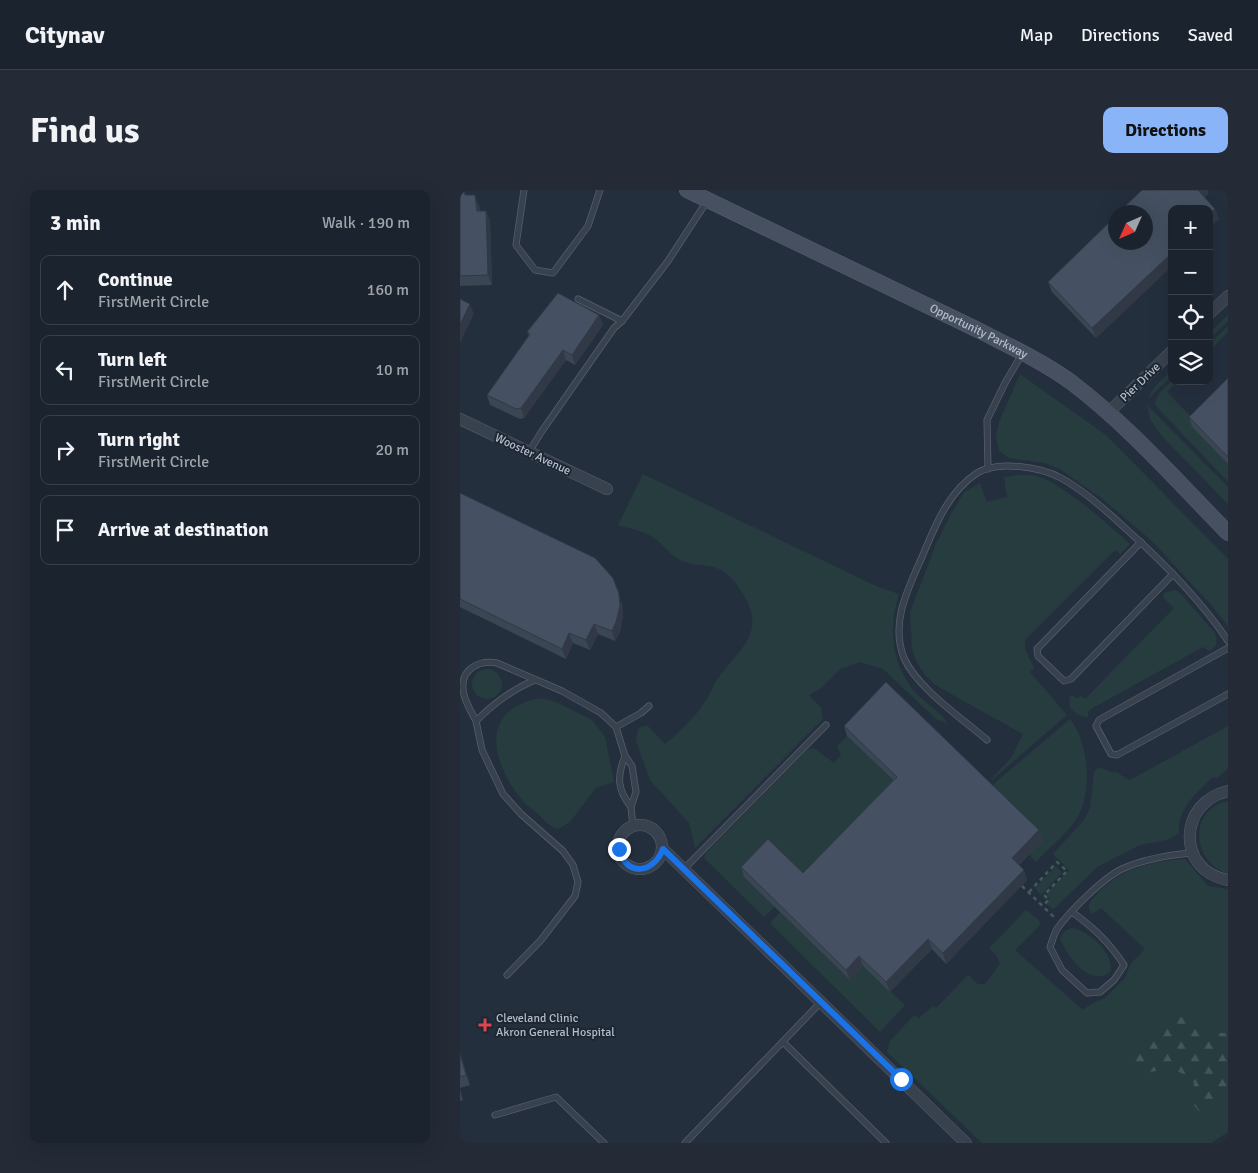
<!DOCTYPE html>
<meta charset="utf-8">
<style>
body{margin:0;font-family:Signika,sans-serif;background:#242b36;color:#f1f3f6}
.controls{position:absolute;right:15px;top:15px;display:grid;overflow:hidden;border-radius:10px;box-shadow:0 5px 20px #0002}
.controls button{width:45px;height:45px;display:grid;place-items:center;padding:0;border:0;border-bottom:1px solid #39404a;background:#1b232e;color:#f1f3f6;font:25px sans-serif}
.compass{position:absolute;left:648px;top:15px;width:45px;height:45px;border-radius:50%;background:#1b232e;box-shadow:0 5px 20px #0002;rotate:225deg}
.stop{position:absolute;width:15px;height:15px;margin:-11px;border:4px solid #1a73e8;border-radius:50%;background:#fff}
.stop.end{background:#1a73e8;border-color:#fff;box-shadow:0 1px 5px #0008}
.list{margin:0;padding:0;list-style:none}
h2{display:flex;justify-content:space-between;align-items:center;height:65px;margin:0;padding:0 20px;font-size:21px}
h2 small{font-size:16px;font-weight:400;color:#a0a4aa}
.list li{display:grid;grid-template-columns:32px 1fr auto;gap:15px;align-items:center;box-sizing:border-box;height:70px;margin:0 10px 10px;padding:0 10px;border:1px solid #39404a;border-radius:10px}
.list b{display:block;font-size:19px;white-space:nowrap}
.list p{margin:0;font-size:16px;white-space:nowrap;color:#a0a4aa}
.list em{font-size:16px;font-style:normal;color:#a0a4aa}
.icon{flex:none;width:28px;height:28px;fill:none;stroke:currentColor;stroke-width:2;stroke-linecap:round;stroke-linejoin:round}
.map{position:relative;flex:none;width:768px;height:953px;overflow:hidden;border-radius:10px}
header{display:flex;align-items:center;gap:30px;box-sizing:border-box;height:70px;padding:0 25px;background:#1b232e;border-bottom:1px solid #39404a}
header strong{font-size:24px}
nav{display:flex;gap:28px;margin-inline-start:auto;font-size:18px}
.intro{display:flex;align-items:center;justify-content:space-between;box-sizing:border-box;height:120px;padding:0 30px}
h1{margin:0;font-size:35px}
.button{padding:12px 22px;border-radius:10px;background:#8ab4f8;color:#111;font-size:18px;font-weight:700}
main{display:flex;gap:30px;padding:0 30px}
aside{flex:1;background:#1b232e;border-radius:10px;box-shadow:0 5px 20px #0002}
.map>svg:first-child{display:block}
</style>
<header>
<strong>Citynav</strong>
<nav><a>Map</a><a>Directions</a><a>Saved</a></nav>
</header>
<div class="intro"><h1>Find us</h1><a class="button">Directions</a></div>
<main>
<aside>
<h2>3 min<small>Walk · 190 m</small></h2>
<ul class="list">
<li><svg class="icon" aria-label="ahead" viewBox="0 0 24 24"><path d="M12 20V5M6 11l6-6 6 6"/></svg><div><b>Continue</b><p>FirstMerit Circle</p></div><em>160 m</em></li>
<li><svg class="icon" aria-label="left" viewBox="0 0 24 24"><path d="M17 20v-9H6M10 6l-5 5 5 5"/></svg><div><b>Turn left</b><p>FirstMerit Circle</p></div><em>10 m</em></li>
<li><svg class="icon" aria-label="right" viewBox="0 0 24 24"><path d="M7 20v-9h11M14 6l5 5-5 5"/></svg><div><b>Turn right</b><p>FirstMerit Circle</p></div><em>20 m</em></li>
<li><svg class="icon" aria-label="arrive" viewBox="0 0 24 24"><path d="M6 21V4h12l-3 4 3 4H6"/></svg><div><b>Arrive at destination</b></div></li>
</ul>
</aside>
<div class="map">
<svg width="768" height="953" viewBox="0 0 768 953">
<defs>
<pattern id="forest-firs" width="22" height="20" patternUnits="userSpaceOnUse" patternTransform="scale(1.25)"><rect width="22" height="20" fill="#263c3f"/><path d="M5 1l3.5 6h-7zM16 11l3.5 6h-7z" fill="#435659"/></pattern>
</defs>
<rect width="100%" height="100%" fill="#242f3e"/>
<g fill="#263c3f">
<path d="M768 125V131L749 150V143Z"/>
<path d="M768 136V142L749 161V154Z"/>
<path d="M712 180V186L688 209 694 197Z"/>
<path d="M560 184 646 245 768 369V436L752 416 693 352 645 311 600 279 584 273 549 268 539 261 536 246 539 232Z"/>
<path d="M712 191H718L707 202 733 229 732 237 768 274V292L696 216C694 205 705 197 712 191Z"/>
<path d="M687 215 768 297V314L700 244 690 229Z"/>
<path d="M183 284 416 396 439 404C428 438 431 474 455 502 466 514 479 520 488 534L476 529 423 479 400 472 380 479 361 498 349 505 361 518 363 529 235 658 229 633 190 590 176 551 178 539 182 536H188L205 554C219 542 234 529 244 513 249 507 251 499 255 493 275 461 309 446 283 404 279 398 275 391 269 386 252 370 236 379 220 370 209 364 203 354 194 348 183 340 170 339 158 335Z"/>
<path d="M557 285C562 285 568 285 573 285 599 290 649 335 670 354L660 364 655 360 565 450V459L574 478 570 482 607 525 532 590 531 589 551 568 563 544 475 495 465 485 456 471 452 459 450 422 476 354 490 326 504 302 520 293 527 312 547 307 544 287Z"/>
<path d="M715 400 720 403 755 443C758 452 757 457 749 461L743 457 631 519 628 522V527C616 526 606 519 610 506L612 505 617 508 621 506 625 509 714 418 703 407 704 403Z"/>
<circle cx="27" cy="494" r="15"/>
<path d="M82 508 96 512 132 530 145 547 154 592 136 598 110 632 98 639C89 636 83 629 77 623 72 619 66 615 62 610 31 572 18 518 82 508Z"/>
<path d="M610 529C628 551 632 596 620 622 613 639 589 658 576 672L569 665 582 650 529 598Z"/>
<path d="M768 536V578L757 588 753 587C737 603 716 619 719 644L706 650 680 655 637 677 596 717 593 719 586 714 589 709 587 705V703L609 680 593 664 624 630 630 618 634 582 637 578C645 577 650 584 657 582L665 588 670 590Z"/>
<path d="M387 546 440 597 304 727 244 668 246 663 346 561 351 558 355 559 374 573 381 565 377 556Z"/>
<path d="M768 611V684C731 672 728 619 768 611Z"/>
<path d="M725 669 748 696 768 699V942L751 953H522L427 862 430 851 454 825 459 828 473 816 476 818 508 785 518 794H525L540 774 536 765 529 758 566 720 579 730 580 735 555 760 623 820 631 814 645 808 665 788 671 773 685 759 641 718 632 724C625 716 631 710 637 704 659 679 693 671 725 669Z"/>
<path d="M596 676 602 683 581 705 575 698Z"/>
<path d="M320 722 389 789 403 776 445 815 420 842 310 733Z"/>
<path d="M612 738C628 740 656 765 650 782 630 798 607 766 600 749 603 742 605 740 612 738Z"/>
</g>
<path fill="url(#forest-firs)" d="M720 827 740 832 758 843H768V903L750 921 741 924 732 913 734 893C716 875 704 878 682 885L672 879V867Z"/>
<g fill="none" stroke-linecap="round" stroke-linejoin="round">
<g stroke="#565f6c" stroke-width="7">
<g id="lane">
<path d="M64 0 56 55 75 80 93 83 128 36 140 0"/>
<path d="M118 109 162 131 208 71 247 11"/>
<path d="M69 262 82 241 154 138 162 131"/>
<path d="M528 279 527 230 545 193 562 164"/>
<path d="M681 352 577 459 578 466 604 491 611 489 713 384"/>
<path d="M768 458 639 530 636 536 651 564 657 565 768 504"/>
<path d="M16 531C12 523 3 509 3 499 1 479 19 470 37 473L102 501 141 523 156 537 165 566 172 576 176 602 171 617 173 637"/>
<path d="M156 537 181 523 189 516"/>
<path d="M527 550C503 529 457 498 444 468 430 433 448 399 462 367 475 336 488 302 517 283 537 270 581 277 601 288 625 301 647 321 666 339 704 373 740 409 768 451"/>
<path d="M165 566C157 587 157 599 171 617"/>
<path d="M224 679 366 535"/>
<path d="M612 722C634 738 649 752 664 775L654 790 640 802 627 803 602 780 590 757C592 752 594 744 597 739 609 722 643 688 662 679 684 669 708 665 732 663"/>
<path d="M47 785 81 750 115 706 118 692 113 675 103 661 61 624 43 604 22 560 16 531C33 514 53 499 75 490"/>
<path d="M323 852 426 953"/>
<path d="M35 925 96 907 144 953"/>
<path d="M225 953 361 812"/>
</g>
</g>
<g stroke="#565f6c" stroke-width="12">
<g id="street">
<path d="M749 124 768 106"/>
<path d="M648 223 712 161"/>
<path d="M0 229 147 299"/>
<path d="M768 601C718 612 716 681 768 690"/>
<circle cx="180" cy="657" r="22"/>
<path d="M203 659 506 953"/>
</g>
</g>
<g stroke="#565f6c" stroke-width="16">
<g id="secondary">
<path id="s1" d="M227 0 518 140C549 156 582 171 611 192 669 236 717 291 768 343"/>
</g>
</g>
<g stroke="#44595c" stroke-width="2.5" stroke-dasharray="4 4" stroke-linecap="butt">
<path d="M562 696 595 728"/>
<path d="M569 702 597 672 607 681 584 705 589 710 583 715"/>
</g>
<use href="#lane" stroke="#38414e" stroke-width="5.5"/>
<use href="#street" stroke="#38414e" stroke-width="11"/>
<use href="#secondary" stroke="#465061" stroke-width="15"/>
</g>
<g fill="#3b4654">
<path d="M0 0H4L6 5 19 15 20 21H26L30 31 32 95 0 96Z"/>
<path d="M682 0H747L748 4 744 8 755 19 759 29 749 38V19H712V76L636 148 592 102 588 92Z"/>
<path d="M139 125 143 135 115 175 106 170 64 228 60 229 30 215 27 205 69 146 67 142Z"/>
<path d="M768 188V274L732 237 729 227Z"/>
<path d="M0 303 162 414 163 426 160 442 155 451 138 444 130 460 113 453 106 469 0 417Z"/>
<path d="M384 536 579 640 583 650 559 675 564 680 567 690 486 774 472 759 430 802 403 776 390 790 284 687 281 677 343 683 433 590 387 546Z"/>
<path d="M0 862 10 895 0 898Z"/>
<path d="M0 900 3 910 0 911Z"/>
</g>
<g fill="#303945">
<path d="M738 0H747L748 4 741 11Z"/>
<path d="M15 5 19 15 21 31 17 21Z"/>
<path d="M755 19 759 29 749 38V24Z"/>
<path d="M26 21 30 31 32 95 28 85Z"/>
<path d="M712 63V76L636 148 632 138Z"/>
<path d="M10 114 14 124 0 153V135Z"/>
<path d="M139 125 143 135 115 175 112 165Z"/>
<path d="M103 160 106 170 64 228 61 218Z"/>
<path d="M153 388 162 414 163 426 160 442 155 451 152 441Z"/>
<path d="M134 434 138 444 130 460 126 450Z"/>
<path d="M109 443 113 453 106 469 102 459Z"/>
<path d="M579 640 583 650 555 678 552 668Z"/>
<path d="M564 680 567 690 486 774 483 763Z"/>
<path d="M468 749 472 759 430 802 426 792Z"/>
<path d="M399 766 403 776 390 790 386 780Z"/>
<path d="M0 862 10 895 6 885Z"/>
</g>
<g fill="#455162" stroke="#303945">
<path d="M0 0H4L5 5H15L17 21H26L28 85 0 86Z"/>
<path d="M682 0H738L755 19 749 24V19H712V63L632 138 588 92 656 26V52H686V22H659Z"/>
<path d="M98 103 139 125 112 165 103 160 61 218 56 219 27 205 70 144 67 142Z"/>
<path d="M0 109 10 114 0 135Z"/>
<path d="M768 188V267L729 227Z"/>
<path d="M0 303 135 368 153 388 159 404 160 416 156 432 152 441 134 434 126 450 109 443 102 459 0 409Z"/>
<path d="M426 492 579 640 552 668 564 680 483 763 468 749 426 792 399 766 386 780 281 677 308 649 343 683 437 587 384 536Z"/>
<path d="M0 864 6 885 0 887Z"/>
</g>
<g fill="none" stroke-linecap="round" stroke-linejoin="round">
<path stroke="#1a73e8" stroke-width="6" d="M159 659C166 687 193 684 203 659L441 889"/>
</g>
<path fill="#e0444e" stroke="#1d2633" stroke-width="2" d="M22.5 827.5h5v5h5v5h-5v5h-5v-5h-5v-5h5z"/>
<g text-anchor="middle" stroke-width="4" stroke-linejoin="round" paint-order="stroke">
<g font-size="12" fill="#b4bcc9" stroke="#1d2633">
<text dy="4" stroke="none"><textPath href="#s1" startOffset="324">Opportunity Parkway</textPath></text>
<text transform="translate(680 192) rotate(-44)" y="4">Pier Drive</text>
<text transform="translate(73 264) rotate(25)" y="4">Wooster Avenue</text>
</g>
<g font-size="12" fill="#b4bcc9" stroke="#1d2633" text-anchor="start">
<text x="36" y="832">Cleveland Clinic<tspan x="36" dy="14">Akron General Hospital</tspan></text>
</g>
</g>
</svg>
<div class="controls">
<button>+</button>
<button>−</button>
<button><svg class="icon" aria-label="locate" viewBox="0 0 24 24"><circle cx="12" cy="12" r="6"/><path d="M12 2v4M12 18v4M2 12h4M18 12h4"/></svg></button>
<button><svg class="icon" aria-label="layers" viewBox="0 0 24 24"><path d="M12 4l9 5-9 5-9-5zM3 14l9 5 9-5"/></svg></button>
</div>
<svg class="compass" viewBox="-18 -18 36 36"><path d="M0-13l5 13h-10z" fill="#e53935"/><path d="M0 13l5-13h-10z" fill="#a0a4aa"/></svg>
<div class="stop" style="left:441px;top:889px"></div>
<div class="stop end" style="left:159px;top:659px"></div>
</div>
</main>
